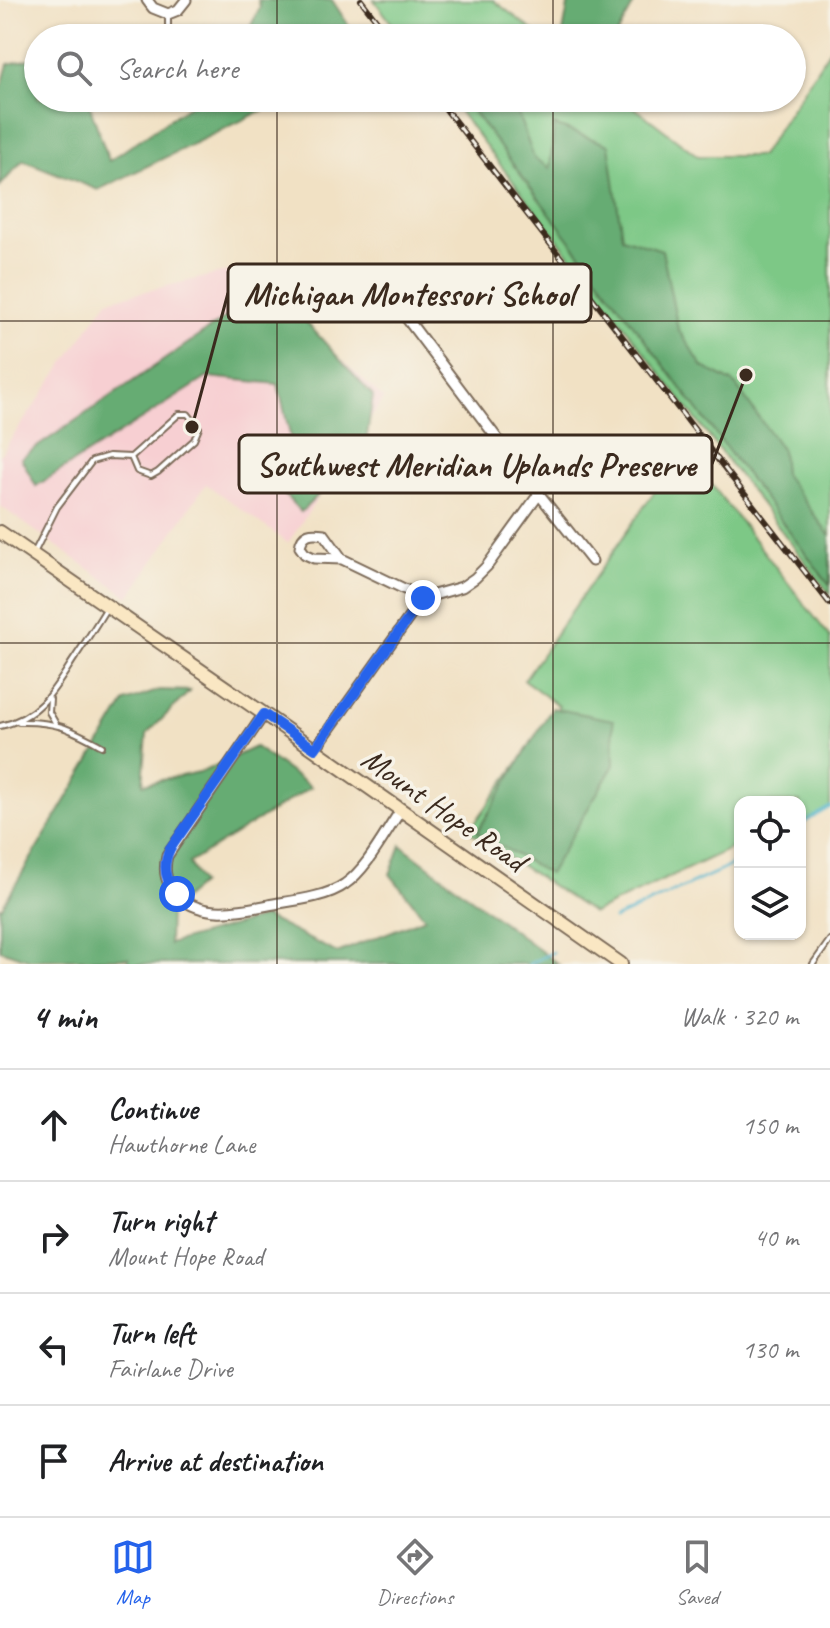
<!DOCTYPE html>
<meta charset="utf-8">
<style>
body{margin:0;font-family:Caveat,sans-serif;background:#f6f6f6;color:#202124}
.controls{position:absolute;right:24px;bottom:24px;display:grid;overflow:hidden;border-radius:16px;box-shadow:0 2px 6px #0004}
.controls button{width:72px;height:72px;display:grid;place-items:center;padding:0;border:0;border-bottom:2px solid #e0e0e0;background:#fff;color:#202124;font:40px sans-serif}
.stop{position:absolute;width:24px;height:24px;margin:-18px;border:6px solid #2563eb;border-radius:50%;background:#fff}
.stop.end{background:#2563eb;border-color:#fff;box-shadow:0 2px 8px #0008}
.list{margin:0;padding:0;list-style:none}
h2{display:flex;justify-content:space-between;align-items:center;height:104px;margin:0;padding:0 32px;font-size:34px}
h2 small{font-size:26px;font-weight:400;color:#757577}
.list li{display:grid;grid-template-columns:52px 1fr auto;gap:24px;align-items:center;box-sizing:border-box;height:112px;padding:0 32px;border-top:2px solid #e0e0e0}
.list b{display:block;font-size:30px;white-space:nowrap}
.list p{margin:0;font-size:26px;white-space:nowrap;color:#757577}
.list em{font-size:26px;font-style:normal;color:#757577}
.icon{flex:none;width:44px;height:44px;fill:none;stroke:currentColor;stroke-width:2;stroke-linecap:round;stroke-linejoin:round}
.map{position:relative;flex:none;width:830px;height:964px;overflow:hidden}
.search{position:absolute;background:#fff;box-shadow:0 2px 6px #0004;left:24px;right:24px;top:24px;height:88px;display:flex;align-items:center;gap:20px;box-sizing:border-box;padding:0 28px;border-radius:44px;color:#757577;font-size:30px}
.sheet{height:552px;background:#fff}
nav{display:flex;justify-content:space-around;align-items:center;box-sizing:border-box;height:112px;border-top:2px solid #e0e0e0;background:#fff;font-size:22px;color:#757577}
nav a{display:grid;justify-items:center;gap:4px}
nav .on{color:#2563eb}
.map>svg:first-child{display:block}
</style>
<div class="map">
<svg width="830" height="964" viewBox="0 0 830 964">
<rect width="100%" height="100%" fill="#f7f3e8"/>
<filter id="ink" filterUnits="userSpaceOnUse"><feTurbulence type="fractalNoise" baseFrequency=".0125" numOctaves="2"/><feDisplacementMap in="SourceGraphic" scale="16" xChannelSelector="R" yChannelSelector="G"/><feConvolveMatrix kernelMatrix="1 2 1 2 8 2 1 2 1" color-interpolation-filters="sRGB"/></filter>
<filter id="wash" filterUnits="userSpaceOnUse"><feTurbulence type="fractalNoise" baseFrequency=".006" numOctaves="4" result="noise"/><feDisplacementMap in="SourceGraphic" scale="32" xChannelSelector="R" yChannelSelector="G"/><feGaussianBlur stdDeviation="1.8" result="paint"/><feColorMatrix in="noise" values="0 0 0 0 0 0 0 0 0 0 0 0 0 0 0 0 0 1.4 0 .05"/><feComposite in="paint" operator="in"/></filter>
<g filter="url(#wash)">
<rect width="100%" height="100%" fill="#f1e1c4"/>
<path fill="#f7cfd2" d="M243 268 384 399 288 543 206 484 129 597 0 506V455L108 300Z"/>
<g fill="#7dc886" stroke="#5c7952" stroke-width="2">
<path d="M374 0H493L543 38H403Z"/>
<path d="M830 49V594L449 98H622L698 156H761Z"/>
<path d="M684 449 830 637V807L800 825V802H740V844L593 913 469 831 559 706 524 680Z"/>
</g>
<g fill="#66ac73" stroke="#506b48" stroke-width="2">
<path d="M258 0H332L357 38H245L260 7Z"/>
<path d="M569 0H636L615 38H562Z"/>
<path d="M38 57V98H87L109 161 200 98H288L98 190 23 160 0 186V92L8 64Z"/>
<path d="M463 98H512L534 158 550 168 554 125 609 145 622 237 662 250 678 329 703 367 734 383 782 450 784 474 830 536V586Z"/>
<path d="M273 285 373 396 365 449 301 512 280 490 293 448 278 384 208 377 36 486 21 458Z"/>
<path d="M160 690 190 691 147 734 143 784 204 771 255 747 311 787 189 863 201 884 170 910 169 944 265 917 337 953 425 918 390 874 401 845 558 964H127L128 958 30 960 0 950V907H2L125 702Z"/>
<path d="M552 708 613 720 614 765 549 874 477 832Z"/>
</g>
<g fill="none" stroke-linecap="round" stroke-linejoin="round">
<g stroke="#4cb2ca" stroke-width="3">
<path d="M800 825 830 807"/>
<path d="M614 919 724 869 740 860"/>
<path d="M529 964 553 952"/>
</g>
</g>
</g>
<g filter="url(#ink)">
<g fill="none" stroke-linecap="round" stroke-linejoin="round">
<g stroke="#7b6a58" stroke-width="8">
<g id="lane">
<path d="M168 16V38"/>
<path d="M34 553 57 507 92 461 109 456 131 457 179 414H188L199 428 194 440 158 472 151 476 137 471 131 457"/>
<path d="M50 699 49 712 56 724"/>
<path d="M19 722C57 721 70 729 102 746"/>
<path d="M0 726C38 718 53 692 72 662 84 644 95 627 106 609"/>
<path d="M813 964 830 940"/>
</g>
</g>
<g stroke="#7b6a58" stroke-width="13">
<g id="street">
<path d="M147 0 153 8 168 14 178 10 186 0"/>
<path d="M405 316C446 328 433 265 403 284 390 293 395 308 405 316L539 494 592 561"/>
<path d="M342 559 324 534C312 532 302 532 300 547L305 554 314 558 342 559 423 598"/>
<path d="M264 714 167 856C163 872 166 884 178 896 206 921 246 909 279 903 299 900 329 896 345 884 367 869 385 833 401 810"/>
<path d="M315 749 423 598 462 587 475 578 487 566 539 494"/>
</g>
</g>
<g stroke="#7b6a58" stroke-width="16">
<path id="secondary" d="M0 532 264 714 621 964"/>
</g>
<use href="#lane" stroke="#fff" stroke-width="4"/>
<use href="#street" stroke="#fff" stroke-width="9"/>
<use href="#secondary" stroke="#fae7c3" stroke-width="12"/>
<g stroke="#3b2a1e" stroke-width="6">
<g id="rail">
<path d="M361 0 390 38"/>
<path d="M437 98 830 604"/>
</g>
</g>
<use href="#rail" stroke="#f7f3e8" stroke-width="3" stroke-dasharray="9" stroke-linecap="butt"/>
</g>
</g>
<g fill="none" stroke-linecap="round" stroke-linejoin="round" filter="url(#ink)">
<path stroke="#2563eb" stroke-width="10" d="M177 894C164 880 162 866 170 849L264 714 315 749 423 598"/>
</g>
<path fill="none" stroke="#3b2a1e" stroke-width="2" stroke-opacity="0.55" d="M277 0V38M553 0V38M277 98V964M553 98V964M0 321H830M0 643H830"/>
<g text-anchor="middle" stroke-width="7" stroke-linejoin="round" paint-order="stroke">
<g font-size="32" fill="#3b2a1e" stroke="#f7f3e8">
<text transform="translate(444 809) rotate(35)" y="11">Mount Hope Road</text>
</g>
</g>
<path fill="none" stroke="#3b2a1e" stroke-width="3" d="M192 427L228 293M746 375L712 464"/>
<g fill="#3b2a1e" stroke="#f7f3e8" stroke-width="3">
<circle cx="192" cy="427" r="8"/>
<circle cx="746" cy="375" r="8"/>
</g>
<g fill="#f7f3e8" stroke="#3b2a1e" stroke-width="3">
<rect x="228" y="264" width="363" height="58" rx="8"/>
<rect x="239" y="435" width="473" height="58" rx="8"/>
</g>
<g font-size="34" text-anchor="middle" font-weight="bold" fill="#3b2a1e">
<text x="409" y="305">Michigan Montessori School</text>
<text x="476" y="476">Southwest Meridian Uplands Preserve</text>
</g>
</svg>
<div class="controls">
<button><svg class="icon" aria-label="locate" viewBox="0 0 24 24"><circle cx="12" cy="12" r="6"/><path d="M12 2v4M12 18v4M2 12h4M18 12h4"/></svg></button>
<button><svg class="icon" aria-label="layers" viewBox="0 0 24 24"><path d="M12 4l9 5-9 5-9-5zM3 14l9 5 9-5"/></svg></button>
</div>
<div class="stop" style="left:177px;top:894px"></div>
<div class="stop end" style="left:423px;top:598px"></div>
<div class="search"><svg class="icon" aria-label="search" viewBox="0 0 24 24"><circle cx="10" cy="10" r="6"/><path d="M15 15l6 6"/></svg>Search here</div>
</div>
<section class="sheet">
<h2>4 min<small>Walk · 320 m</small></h2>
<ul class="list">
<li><svg class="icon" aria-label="ahead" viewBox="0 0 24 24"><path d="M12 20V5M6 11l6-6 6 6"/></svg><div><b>Continue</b><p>Hawthorne Lane</p></div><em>150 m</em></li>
<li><svg class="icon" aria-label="right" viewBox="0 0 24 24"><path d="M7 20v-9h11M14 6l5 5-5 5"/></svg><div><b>Turn right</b><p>Mount Hope Road</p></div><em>40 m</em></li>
<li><svg class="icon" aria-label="left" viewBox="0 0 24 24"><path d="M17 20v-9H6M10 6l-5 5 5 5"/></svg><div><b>Turn left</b><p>Fairlane Drive</p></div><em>130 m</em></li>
<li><svg class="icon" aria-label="arrive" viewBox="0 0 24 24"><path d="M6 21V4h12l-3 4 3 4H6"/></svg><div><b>Arrive at destination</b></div></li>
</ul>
</section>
<nav>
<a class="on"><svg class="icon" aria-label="map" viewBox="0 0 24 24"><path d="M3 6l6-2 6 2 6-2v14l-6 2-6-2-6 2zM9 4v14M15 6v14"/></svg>Map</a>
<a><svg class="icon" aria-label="directions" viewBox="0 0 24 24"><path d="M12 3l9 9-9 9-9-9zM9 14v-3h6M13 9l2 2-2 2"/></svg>Directions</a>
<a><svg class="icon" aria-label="saved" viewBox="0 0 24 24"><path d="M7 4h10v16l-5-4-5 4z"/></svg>Saved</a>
</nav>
